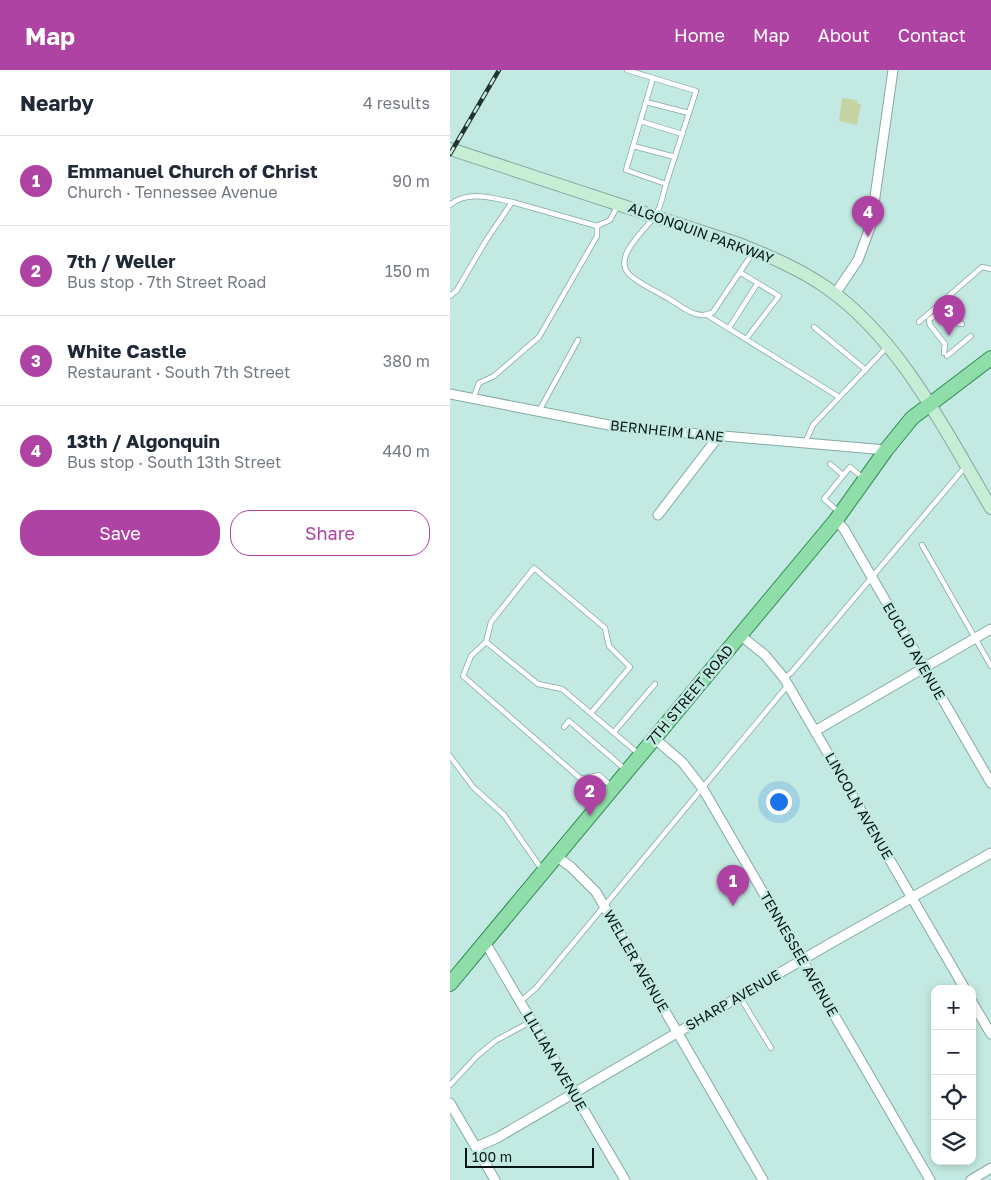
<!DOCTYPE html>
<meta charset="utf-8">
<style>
body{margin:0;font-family:"Golos Text",sans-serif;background:#f2f2f3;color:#1f2937}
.controls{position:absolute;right:15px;bottom:15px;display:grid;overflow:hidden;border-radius:10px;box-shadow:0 2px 8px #0003}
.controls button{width:45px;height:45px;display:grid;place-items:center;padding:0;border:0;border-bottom:1px solid #e0e1e3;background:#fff;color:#1f2937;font:25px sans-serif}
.scale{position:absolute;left:15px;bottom:12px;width:129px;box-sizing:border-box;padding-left:5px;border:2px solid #081613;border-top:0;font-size:14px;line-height:18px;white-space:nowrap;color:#081613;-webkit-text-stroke:4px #c3eae2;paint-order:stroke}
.you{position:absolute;left:328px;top:731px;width:18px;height:18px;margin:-12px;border:4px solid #fff;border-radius:50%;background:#1a73e8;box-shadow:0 0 0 8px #1a73e833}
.badge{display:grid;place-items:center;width:32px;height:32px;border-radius:50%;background:#af43a3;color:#fff;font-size:16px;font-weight:700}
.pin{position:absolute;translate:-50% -41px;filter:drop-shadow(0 1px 2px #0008)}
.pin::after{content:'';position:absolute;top:26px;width:18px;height:15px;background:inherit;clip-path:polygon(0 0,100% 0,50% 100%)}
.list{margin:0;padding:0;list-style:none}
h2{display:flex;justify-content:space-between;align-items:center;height:65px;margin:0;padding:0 20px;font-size:21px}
h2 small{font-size:16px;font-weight:400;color:#747a83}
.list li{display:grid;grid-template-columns:32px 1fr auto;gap:15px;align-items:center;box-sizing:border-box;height:90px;padding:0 20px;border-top:1px solid #e0e1e3}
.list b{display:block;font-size:19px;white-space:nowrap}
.list p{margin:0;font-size:16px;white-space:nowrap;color:#747a83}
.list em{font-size:16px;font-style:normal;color:#747a83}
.actions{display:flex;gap:10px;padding:15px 20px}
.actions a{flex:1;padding:11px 0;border:1px solid #af43a3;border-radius:20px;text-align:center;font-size:18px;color:#af43a3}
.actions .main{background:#af43a3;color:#fff}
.icon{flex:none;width:28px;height:28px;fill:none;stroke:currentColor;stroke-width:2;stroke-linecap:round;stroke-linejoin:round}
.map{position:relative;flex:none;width:541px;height:1110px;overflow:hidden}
header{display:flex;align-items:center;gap:30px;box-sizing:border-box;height:70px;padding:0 25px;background:#af43a3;color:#fff}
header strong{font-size:24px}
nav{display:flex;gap:28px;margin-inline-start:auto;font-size:18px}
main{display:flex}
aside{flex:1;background:#fff}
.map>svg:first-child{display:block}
</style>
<header>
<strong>Map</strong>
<nav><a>Home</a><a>Map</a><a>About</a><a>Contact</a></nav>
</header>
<main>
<aside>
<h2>Nearby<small>4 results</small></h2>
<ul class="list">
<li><span class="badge">1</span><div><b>Emmanuel Church of Christ</b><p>Church · Tennessee Avenue</p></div><em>90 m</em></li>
<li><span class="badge">2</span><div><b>7th / Weller</b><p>Bus stop · 7th Street Road</p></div><em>150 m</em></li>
<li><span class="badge">3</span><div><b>White Castle</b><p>Restaurant · South 7th Street</p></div><em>380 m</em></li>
<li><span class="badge">4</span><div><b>13th / Algonquin</b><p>Bus stop · South 13th Street</p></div><em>440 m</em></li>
</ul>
<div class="actions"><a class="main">Save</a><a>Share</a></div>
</aside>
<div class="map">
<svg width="541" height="1110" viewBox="0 0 541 1110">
<rect width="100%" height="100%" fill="#c3eae2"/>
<path fill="#c6d4a4" d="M392 28 407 30V33L411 34 407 55 389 51Z"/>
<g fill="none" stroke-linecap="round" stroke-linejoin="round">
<g stroke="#84a9a2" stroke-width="6">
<g id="lane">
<path d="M177 0 203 8 176 100 216 114C213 124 211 138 205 146 196 159 162 187 179 204 187 213 210 223 221 230 234 238 248 251 263 242L304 181"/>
<path d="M203 8 246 21 216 114"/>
<path d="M196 32 239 43"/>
<path d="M190 51 232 64"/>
<path d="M183 76 225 87"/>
<path d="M0 135C17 120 42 128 62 132"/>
<path d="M291 203 329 226 296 269"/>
<path d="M0 226 7 220 35 172 62 132 147 156 160 150 168 135"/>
<path d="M257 245 389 327"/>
<path d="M469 252 532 197 541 199"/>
<path d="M364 257 416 300"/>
<path d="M279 258 307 214"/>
<path d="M494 283 495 274 480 255 479 250 489 242H495L505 253 512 254"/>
<path d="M497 286 521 266"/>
<path d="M23 329 29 313 44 306 89 267 147 166V156"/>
<path d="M89 341 128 270"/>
<path d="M355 373 363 355 436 278"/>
<path d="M380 394 393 405"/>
<path d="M389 442 374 429 400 397 412 407"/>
<path d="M472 475 541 596"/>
<path d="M36 572 88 614 112 619 189 684"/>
<path d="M334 608 341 603 515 397"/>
<path d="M141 643 180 597 159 576 155 558 84 498 41 552 36 572 21 586 13 606 131 709 149 705 162 717"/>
<path d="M114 657 119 651 176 700"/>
<path d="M164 662 205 614"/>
<path d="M0 686 23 717 54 745 93 801"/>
<path d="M290 927 321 978"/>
<path d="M70 932 86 918 338 615"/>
<path d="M0 1015 27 986 45 971 82 951"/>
</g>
</g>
<g stroke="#84a9a2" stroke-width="11">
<g id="street">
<path d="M385 224 408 190 421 155 443 0"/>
<path d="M0 324 169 357 436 380"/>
<path d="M208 445 268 367"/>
<path d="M386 450 394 459 541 713"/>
<path d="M290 565 315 585 334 608 515 919"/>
<path d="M365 661 541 559"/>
<path d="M204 668 233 693 253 719 480 1110"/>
<path d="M106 786 121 797 146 822 313 1110"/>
<path d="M35 872 175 1110"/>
<path d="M522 932 541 964"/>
<path d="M0 1033 45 1110"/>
<path d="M26 1077 47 1068 381 873 541 783"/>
<path d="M521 1110 541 1098"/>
</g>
</g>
<g stroke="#84a9a2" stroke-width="14">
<path id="secondary" d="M0 79 289 174C319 186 350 199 377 218 451 270 496 362 541 438"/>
</g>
<g stroke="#308a51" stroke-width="16">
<path id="primary" d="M0 914 386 450 436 380 462 348 541 288"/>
</g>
<use href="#lane" stroke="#fff" stroke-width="4.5"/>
<use href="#street" stroke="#fff" stroke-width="9"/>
<use href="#secondary" stroke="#c7eed5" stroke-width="12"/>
<use href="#primary" stroke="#8fdeaa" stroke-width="14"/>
<g stroke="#223430" stroke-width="4.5">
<path id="rail" d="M0 84 49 0"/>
</g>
<use href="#rail" stroke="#c3eae2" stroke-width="2.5" stroke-dasharray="8" stroke-linecap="butt"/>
</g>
<g text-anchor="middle" stroke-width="5" stroke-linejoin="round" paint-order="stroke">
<g font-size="14" fill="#081613" stroke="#c3eae2">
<text transform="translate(251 163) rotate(20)" y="5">ALGONQUIN PARKWAY</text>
<text transform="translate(217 361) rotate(6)" y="5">BERNHEIM LANE</text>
<text transform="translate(464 581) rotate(60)" y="5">EUCLID AVENUE</text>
<text transform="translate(240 625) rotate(-50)" y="5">7TH STREET ROAD</text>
<text transform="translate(409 736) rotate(60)" y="5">LINCOLN AVENUE</text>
<text transform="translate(349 884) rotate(60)" y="5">TENNESSEE AVENUE</text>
<text transform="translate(186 891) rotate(60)" y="5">WELLER AVENUE</text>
<text transform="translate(283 930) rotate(-30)" y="5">SHARP AVENUE</text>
<text transform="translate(105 991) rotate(60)" y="5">LILLIAN AVENUE</text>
</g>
</g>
</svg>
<div class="controls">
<button>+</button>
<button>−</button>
<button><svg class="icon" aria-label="locate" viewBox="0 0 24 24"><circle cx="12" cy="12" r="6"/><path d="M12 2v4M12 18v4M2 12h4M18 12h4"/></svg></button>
<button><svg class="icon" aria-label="layers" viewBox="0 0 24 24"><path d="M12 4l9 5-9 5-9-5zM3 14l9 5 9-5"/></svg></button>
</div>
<div class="scale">100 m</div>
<div class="you"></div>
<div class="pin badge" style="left:283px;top:836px">1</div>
<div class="pin badge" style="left:140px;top:746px">2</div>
<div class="pin badge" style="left:499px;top:266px">3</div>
<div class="pin badge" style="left:418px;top:167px">4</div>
</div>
</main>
